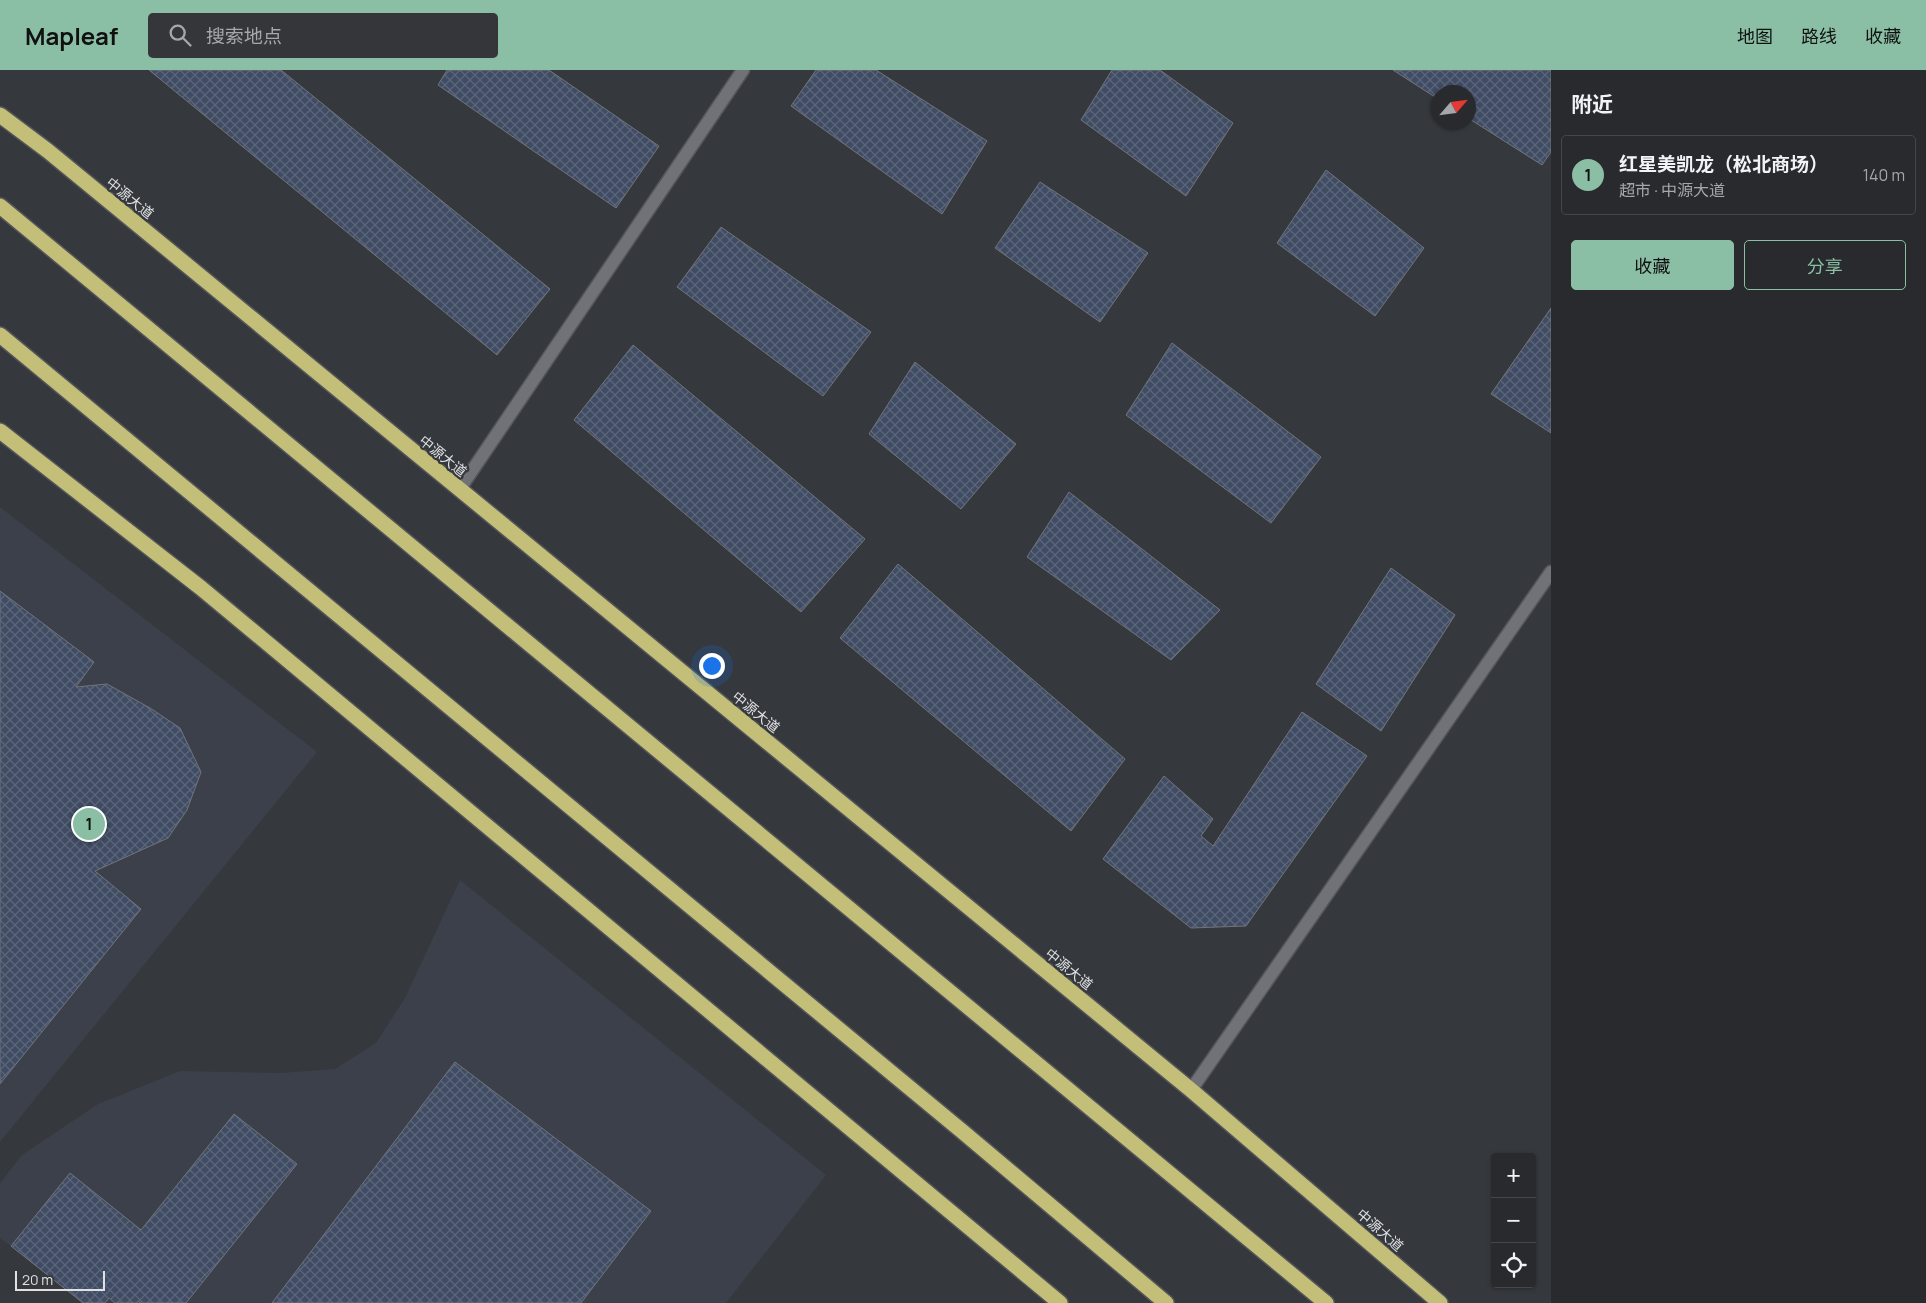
<!DOCTYPE html>
<html lang="zh">
<meta charset="utf-8">
<style>
body{margin:0;font-family:Manrope,"Noto Sans SC",sans-serif;background:#343639;color:#f1f3f6}
.controls{position:absolute;right:15px;bottom:15px;display:grid;overflow:hidden;border-radius:5px;box-shadow:0 1px 4px #0004}
.controls button{width:45px;height:45px;display:grid;place-items:center;padding:0;border:0;border-bottom:1px solid #444649;background:#282a2d;color:#f1f3f6;font:25px sans-serif}
.compass{position:absolute;left:1431px;top:15px;width:45px;height:45px;border-radius:50%;background:#282a2d;box-shadow:0 1px 4px #0004;rotate:62deg}
.scale{position:absolute;left:15px;bottom:12px;width:90px;box-sizing:border-box;padding-left:5px;border:2px solid #dfe1e3;border-top:0;font-size:14px;line-height:18px;white-space:nowrap;color:#dfe1e3;-webkit-text-stroke:4px #35383c;paint-order:stroke}
.you{position:absolute;left:711px;top:595px;width:18px;height:18px;margin:-12px;border:4px solid #fff;border-radius:50%;background:#1a73e8;box-shadow:0 0 0 8px #1a73e833}
.badge{display:grid;place-items:center;width:32px;height:32px;border-radius:50%;background:#8abfa5;color:#111;font-size:16px;font-weight:700}
.pin{position:absolute;translate:-50% -50%;border:2px solid #fff;box-shadow:0 1px 5px #0006}
.list{margin:0;padding:0;list-style:none}
h2{display:flex;justify-content:space-between;align-items:center;height:65px;margin:0;padding:0 20px;font-size:21px}
h2 small{font-size:16px;font-weight:400;color:#a5a7aa}
.list li{display:grid;grid-template-columns:32px 1fr auto;gap:15px;align-items:center;box-sizing:border-box;height:80px;margin:0 10px 10px;padding:0 10px;border:1px solid #444649;border-radius:5px}
.list b{display:block;font-size:19px;white-space:nowrap}
.list p{margin:0;font-size:16px;white-space:nowrap;color:#a5a7aa}
.list em{font-size:16px;font-style:normal;color:#a5a7aa}
.actions{display:flex;gap:10px;padding:15px 20px}
.actions a{flex:1;padding:11px 0;border:1px solid #8abfa5;border-radius:5px;text-align:center;font-size:18px;color:#8abfa5}
.actions .main{background:#8abfa5;color:#111}
.icon{flex:none;width:28px;height:28px;fill:none;stroke:currentColor;stroke-width:2;stroke-linecap:round;stroke-linejoin:round}
.map{position:relative;flex:none;width:1551px;height:1233px;overflow:hidden}
header{display:flex;align-items:center;gap:30px;box-sizing:border-box;height:70px;padding:0 25px;background:#8abfa5;color:#111}
header strong{font-size:24px}
nav{display:flex;gap:28px;margin-inline-start:auto;font-size:18px}
.search{width:350px;height:45px;background:#343639;display:flex;align-items:center;gap:12px;box-sizing:border-box;padding:0 18px;border-radius:5px;color:#a5a7aa;font-size:19px}
main{display:flex}
aside{flex:1;background:#282a2d}
.map>svg:first-child{display:block}
</style>
<header>
<strong>Mapleaf</strong>
<div class="search"><svg class="icon" aria-label="search" viewBox="0 0 24 24"><circle cx="10" cy="10" r="6"/><path d="M15 15l6 6"/></svg>搜索地点</div>
<nav><a>地图</a><a>路线</a><a>收藏</a></nav>
</header>
<main>
<div class="map">
<svg width="1551" height="1233" viewBox="0 0 1551 1233">
<defs>
<pattern id="building-cross-hatch" width="8" height="8" patternUnits="userSpaceOnUse" patternTransform="scale(1.25)"><rect width="8" height="8" fill="#404c64"/><path d="M0 0l8 8M0 8l8-8" fill="none" stroke="#5b667a"/></pattern>
</defs>
<rect width="100%" height="100%" fill="#35383c"/>
<g fill="#3b404a">
<path d="M0 437 317 682 0 1072Z"/>
<path d="M460 810 826 1105 726 1233H87L0 1168V1113L22 1085 98 1034 180 1001 280 1003 335 999 376 973 405 928Z"/>
</g>
<g fill="url(#building-cross-hatch)" stroke="#727479">
<path d="M149 0H281L550 219 497 285Z"/>
<path d="M447 0H549L659 76 616 138 438 15Z"/>
<path d="M816 0H876L987 71 942 144 791 36Z"/>
<path d="M1112 0H1160L1233 53 1186 126 1081 50Z"/>
<path d="M1393 0H1551V82L1542 95 1468 48V22H1438V29Z"/>
<path d="M1326 100 1424 178 1375 246 1277 173Z"/>
<path d="M1040 112 1148 183 1100 252 995 178Z"/>
<path d="M721 157 871 262 823 326 677 217Z"/>
<path d="M1551 238V363L1491 324Z"/>
<path d="M1172 273 1321 387 1271 453 1126 345Z"/>
<path d="M633 275 865 469 801 542 574 350Z"/>
<path d="M915 292 1016 374 961 439 869 364Z"/>
<path d="M1069 422 1220 540 1171 590 1027 487Z"/>
<path d="M898 494 1125 689 1071 761 840 568Z"/>
<path d="M1391 498 1455 545 1381 661 1316 614Z"/>
<path d="M0 521 94 592 76 617 107 614 150 638 180 658 201 702 187 740 168 768 95 801 141 839 0 1014Z"/>
<path d="M1302 642 1367 686 1246 856 1191 858 1103 789 1164 706 1213 749 1201 766 1213 776Z"/>
<path d="M455 992 651 1141 581 1233H272Z"/>
<path d="M234 1044 297 1094 186 1233H140L138 1231 137 1233H115L109 1228 105 1233H83L11 1176 70 1103 141 1160Z"/>
</g>
<g fill="none" stroke-linecap="round" stroke-linejoin="round">
<g stroke="#535559" stroke-width="15">
<g id="minor">
<path d="M459 420 743 0"/>
<path d="M1191 1020 1551 502"/>
</g>
</g>
<g stroke="#535559" stroke-width="18">
<g id="highway">
<path d="M0 45 48 81 1191 1020 1440 1233"/>
<path d="M0 136 1326 1233"/>
<path d="M0 265 963 1062 1166 1233"/>
<path d="M0 361 201 518 1060 1233"/>
</g>
</g>
<use href="#minor" stroke="#707277" stroke-width="12"/>
<use href="#highway" stroke="#c3be78" stroke-width="15"/>
</g>
<g text-anchor="middle" stroke-width="4.5" stroke-linejoin="round" paint-order="stroke">
<g font-size="14" fill="#dfe1e3" stroke="#35383c">
<text transform="translate(130 128) rotate(39)" y="5">中源大道</text>
<text transform="translate(443 386) rotate(39)" y="5">中源大道</text>
<text transform="translate(756 642) rotate(39)" y="5">中源大道</text>
<text transform="translate(1069 899) rotate(39)" y="5">中源大道</text>
<text transform="translate(1380 1160) rotate(41)" y="5">中源大道</text>
</g>
</g>
</svg>
<div class="controls">
<button>+</button>
<button>−</button>
<button><svg class="icon" aria-label="locate" viewBox="0 0 24 24"><circle cx="12" cy="12" r="6"/><path d="M12 2v4M12 18v4M2 12h4M18 12h4"/></svg></button>
</div>
<svg class="compass" viewBox="-18 -18 36 36"><path d="M0-13l5 13h-10z" fill="#e53935"/><path d="M0 13l5-13h-10z" fill="#a5a7aa"/></svg>
<div class="scale">20 m</div>
<div class="you"></div>
<div class="pin badge" style="left:89px;top:754px">1</div>
</div>
<aside>
<h2>附近<small></small></h2>
<ul class="list">
<li><span class="badge">1</span><div><b>红星美凯龙（松北商场）</b><p>超市 · 中源大道</p></div><em>140 m</em></li>
</ul>
<div class="actions"><a class="main">收藏</a><a>分享</a></div>
</aside>
</main>
